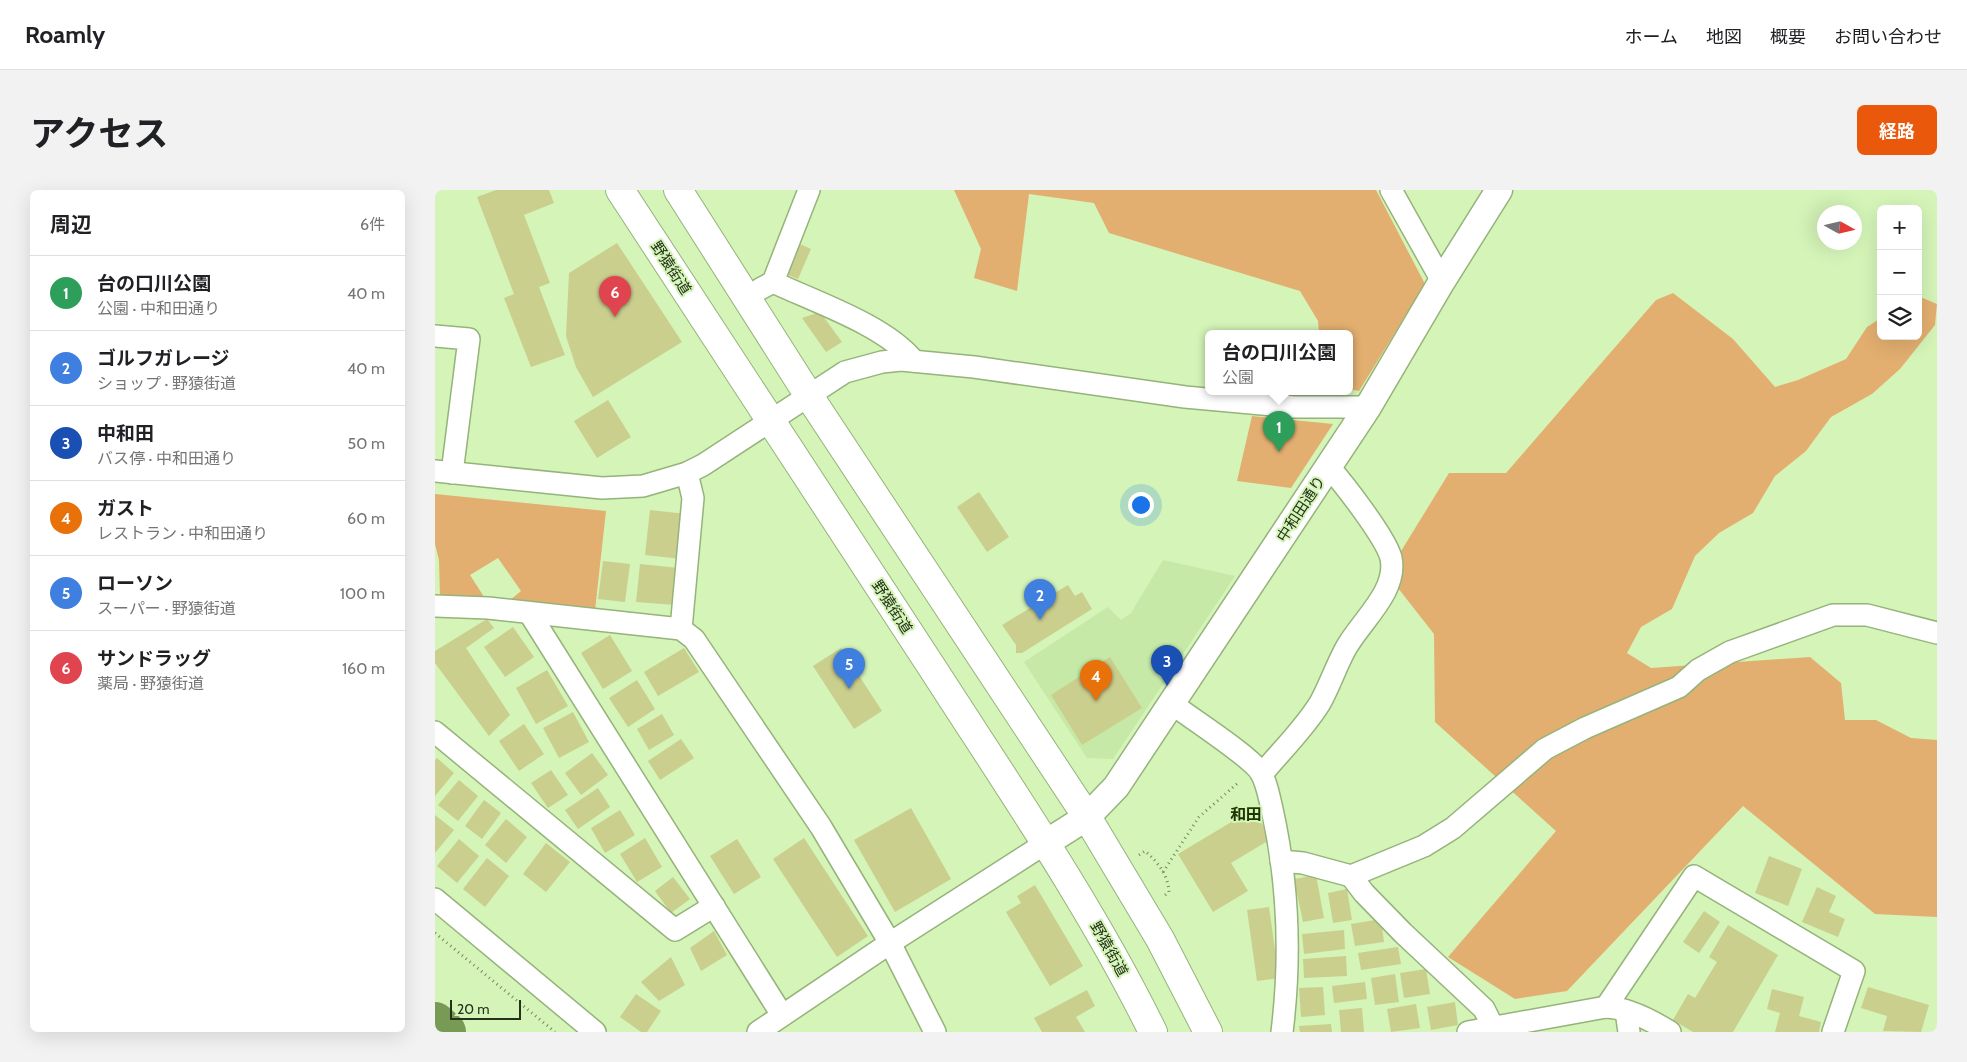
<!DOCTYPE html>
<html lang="ja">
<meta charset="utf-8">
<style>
body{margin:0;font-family:Cabin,"Noto Sans JP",sans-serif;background:#f2f2f2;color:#202124}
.controls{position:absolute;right:15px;top:15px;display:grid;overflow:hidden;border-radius:8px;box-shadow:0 5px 20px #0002}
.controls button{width:45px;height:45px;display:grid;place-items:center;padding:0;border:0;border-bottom:1px solid #e0e0e0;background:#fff;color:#202124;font:25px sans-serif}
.compass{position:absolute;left:1382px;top:15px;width:45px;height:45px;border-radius:50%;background:#fff;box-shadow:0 5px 20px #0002;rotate:98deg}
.scale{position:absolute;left:15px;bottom:12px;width:71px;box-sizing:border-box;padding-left:5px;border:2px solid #25311a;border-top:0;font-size:14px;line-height:18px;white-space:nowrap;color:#25311a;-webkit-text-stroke:4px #d4f4b8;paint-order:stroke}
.you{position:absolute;left:705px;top:314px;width:18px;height:18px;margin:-12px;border:4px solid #fff;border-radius:50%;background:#1a73e8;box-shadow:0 0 0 8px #1a73e833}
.badge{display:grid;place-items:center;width:32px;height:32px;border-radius:50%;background:#ea580c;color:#fff;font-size:16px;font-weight:700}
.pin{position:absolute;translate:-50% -41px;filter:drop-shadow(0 1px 2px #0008)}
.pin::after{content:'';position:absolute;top:26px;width:18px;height:15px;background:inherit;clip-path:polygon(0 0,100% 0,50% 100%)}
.popup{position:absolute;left:770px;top:140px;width:148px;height:65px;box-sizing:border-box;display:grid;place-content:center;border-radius:8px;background:#fff;filter:drop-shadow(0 1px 4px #0005);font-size:16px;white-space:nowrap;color:#757577}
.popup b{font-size:19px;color:#202124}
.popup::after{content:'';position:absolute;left:50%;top:100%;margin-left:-10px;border:10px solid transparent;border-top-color:#fff}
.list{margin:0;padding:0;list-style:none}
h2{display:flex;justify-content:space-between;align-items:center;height:65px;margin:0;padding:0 20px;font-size:21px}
h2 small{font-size:16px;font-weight:400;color:#757577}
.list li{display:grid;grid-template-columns:32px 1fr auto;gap:15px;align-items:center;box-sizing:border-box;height:75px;padding:0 20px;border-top:1px solid #e0e0e0}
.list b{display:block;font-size:19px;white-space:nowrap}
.list p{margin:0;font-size:16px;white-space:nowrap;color:#757577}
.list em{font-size:16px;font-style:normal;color:#757577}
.icon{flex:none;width:28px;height:28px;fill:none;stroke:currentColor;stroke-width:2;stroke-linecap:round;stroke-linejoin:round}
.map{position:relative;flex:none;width:1502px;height:842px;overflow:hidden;border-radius:8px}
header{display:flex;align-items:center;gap:30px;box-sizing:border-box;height:70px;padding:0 25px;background:#fff;border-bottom:1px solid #e0e0e0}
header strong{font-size:24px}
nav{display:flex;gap:28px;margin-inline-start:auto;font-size:18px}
.intro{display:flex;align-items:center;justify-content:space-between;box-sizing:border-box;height:120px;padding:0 30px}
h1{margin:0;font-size:35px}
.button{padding:12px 22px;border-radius:8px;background:#ea580c;color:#fff;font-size:18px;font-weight:700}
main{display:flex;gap:30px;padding:0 30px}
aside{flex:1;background:#fff;border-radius:8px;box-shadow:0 5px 20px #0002}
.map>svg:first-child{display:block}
</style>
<header>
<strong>Roamly</strong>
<nav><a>ホーム</a><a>地図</a><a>概要</a><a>お問い合わせ</a></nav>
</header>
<div class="intro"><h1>アクセス</h1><a class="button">経路</a></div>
<main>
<aside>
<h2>周辺<small>6件</small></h2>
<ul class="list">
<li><span class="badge" style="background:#2e9e5b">1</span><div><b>台の口川公園</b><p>公園 · 中和田通り</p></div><em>40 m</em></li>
<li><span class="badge" style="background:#3f7fe0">2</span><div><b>ゴルフガレージ</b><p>ショップ · 野猿街道</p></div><em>40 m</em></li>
<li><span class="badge" style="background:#1a4fb4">3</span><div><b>中和田</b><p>バス停 · 中和田通り</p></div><em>50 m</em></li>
<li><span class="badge" style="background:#e8710a">4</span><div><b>ガスト</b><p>レストラン · 中和田通り</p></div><em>60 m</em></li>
<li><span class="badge" style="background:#3f7fe0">5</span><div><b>ローソン</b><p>スーパー · 野猿街道</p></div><em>100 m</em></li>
<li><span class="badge" style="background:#e0444e">6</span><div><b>サンドラッグ</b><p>薬局 · 野猿街道</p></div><em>160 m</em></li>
</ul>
</aside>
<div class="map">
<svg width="1502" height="842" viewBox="0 0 1502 842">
<rect width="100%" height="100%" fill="#d4f4b8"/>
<path fill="#c6e9a7" d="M728 370 800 386 678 569 652 568 589 472 673 417 686 430 696 423Z"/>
<g fill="#e3af70">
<path d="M519 0H941L990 94 924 201 914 199V143H884L883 131 865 101 674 43 659 13 594 4 582 101 539 88 546 59Z"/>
<path d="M1238 103 1298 149 1340 197 1363 190 1411 169 1432 137 1446 128V146H1483V106L1502 114 1500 135 1465 179 1437 204 1396 227 1371 261 1340 286 1318 323 1284 343 1260 366 1237 419 1206 437 1192 463 1216 478 1375 467 1406 493 1410 530H1441L1476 548 1502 550V727L1440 724 1308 616 1132 801 1080 809 1013 767 1121 641 1000 532 999 444 952 384 1014 283H1071L1221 110Z"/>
<path d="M817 226 898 234 856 298 802 291Z"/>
<path d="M0 304 171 321 160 420 73 412 86 401 63 368 35 385 51 410 5 407 4 370 0 354Z"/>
</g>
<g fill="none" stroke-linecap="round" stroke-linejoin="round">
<path stroke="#779b54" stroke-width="42" d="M0 833 10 842"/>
</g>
<g fill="#cbcf8e">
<path d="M61 0H114L119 13 89 25 115 93 104 97 130 165 96 177 69 108 79 104 42 7Z"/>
<path d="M358 51 376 59 363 89 345 82Z"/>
<path d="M182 53 247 152 158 207 141 177 131 146 134 83Z"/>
<path d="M385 122 407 152 391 162 367 128Z"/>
<path d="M173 210 196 247 162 268 139 231Z"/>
<path d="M544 302 574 347 552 362 522 317Z"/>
<path d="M215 320 251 324 246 369 210 365Z"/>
<path d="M168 371 195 374 190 412 163 409Z"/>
<path d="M205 374 244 378 240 415 201 412Z"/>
<path d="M633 395 640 406 647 402 657 419 587 463H581V455L567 435Z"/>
<path d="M52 429 59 438 31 458 75 525 54 546 0 473V461Z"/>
<path d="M78 437 99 467 70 487 49 457Z"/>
<path d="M175 445 197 481 168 499 146 463Z"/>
<path d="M249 458 264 482 223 506 209 482Z"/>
<path d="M406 458 447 521 419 539 378 476Z"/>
<path d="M675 467 707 518 647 555 616 505Z"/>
<path d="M112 480 133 516 101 534 81 498Z"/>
<path d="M202 490 220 519 193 537 174 508Z"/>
<path d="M138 522 154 552 124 568 108 538Z"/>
<path d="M227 524 239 545 214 560 202 539Z"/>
<path d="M89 534 109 564 84 581 64 551Z"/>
<path d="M246 549 259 568 225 590 213 571Z"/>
<path d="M157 563 173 585 146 605 130 583Z"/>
<path d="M2 568 19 583 0 606V570Z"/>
<path d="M116 580 133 605 113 618 96 593Z"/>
<path d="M24 590 43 606 23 631 3 615Z"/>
<path d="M163 598 175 617 143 639 130 620Z"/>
<path d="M49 610 66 623 47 649 30 636Z"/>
<path d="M476 618 516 689 460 722 419 650Z"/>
<path d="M818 619 836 649 796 673 813 701 778 722 743 664Z"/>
<path d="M185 620 200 645 170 663 156 638Z"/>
<path d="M0 625 19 640 0 663Z"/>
<path d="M71 629 92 647 71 673 50 655Z"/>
<path d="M210 648 227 677 202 692 185 664Z"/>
<path d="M369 648 433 746 402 767 338 669Z"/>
<path d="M24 649 44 666 22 693 2 676Z"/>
<path d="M302 649 326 687 299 704 275 666Z"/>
<path d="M111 653 135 672 111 702 88 684Z"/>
<path d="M1334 666 1367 679 1353 716 1320 703Z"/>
<path d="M52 668 74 686 50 717 28 699Z"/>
<path d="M881 685 889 728 868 732 859 689Z"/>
<path d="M238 687 255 709 236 723 220 701Z"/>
<path d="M600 695 648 776 615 796 571 722 586 713 582 706Z"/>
<path d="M1382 697 1401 706 1394 722 1410 729 1403 747 1367 732Z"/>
<path d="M912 699 917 730 898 733 893 703Z"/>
<path d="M834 717 844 788 822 791 812 720Z"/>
<path d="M1269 721 1285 732 1264 763 1248 752Z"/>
<path d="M946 729 949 752 920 756 916 734Z"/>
<path d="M1293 735 1343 765 1298 842H1258L1238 830 1253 804 1260 808 1282 772 1274 767Z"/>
<path d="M909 740 910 759 869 764 867 744Z"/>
<path d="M279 741 292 765 266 781 255 758Z"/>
<path d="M963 757 966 774 926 780 923 763Z"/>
<path d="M911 766 912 786 869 788 868 769Z"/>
<path d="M236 767 250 795 224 811 206 792Z"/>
<path d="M991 779 995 804 969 808 965 783Z"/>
<path d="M960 784 964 812 940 815 936 788Z"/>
<path d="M930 792 932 809 899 813 897 796Z"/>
<path d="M888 797 890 825 866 827 864 798Z"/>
<path d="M1433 797 1494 815 1486 842 1448 841 1452 826 1426 818Z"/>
<path d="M1337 799 1369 807 1364 826 1386 832 1384 842H1340L1345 823 1332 819Z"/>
<path d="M652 800 660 816 641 827 650 842H607L599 828Z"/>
<path d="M201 804 226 821 212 842H206L185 827Z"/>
<path d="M1020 812 1023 835 996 840 992 817Z"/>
<path d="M981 814 985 838 956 842 952 819Z"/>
<path d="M927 818 929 842H906L904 820Z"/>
<path d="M896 834 897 842H865L864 836Z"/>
</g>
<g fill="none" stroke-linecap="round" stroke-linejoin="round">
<g stroke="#95b37a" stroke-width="24">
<g id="minor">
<path d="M956 0 1007 91"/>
<path d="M338 92C380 112 450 135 479 171"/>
<path d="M325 99 338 92 374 0"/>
<path d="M0 146 34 149 17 283"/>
<path d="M0 281 167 298 208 296 252 283 268 275 410 182 447 172 466 170 539 177 750 207 859 217H933"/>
<path d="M0 416 53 418 246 439 259 449 386 637 455 753 500 842"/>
<path d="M95 424 347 825"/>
<path d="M246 439 258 308 252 283"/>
<path d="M736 513C754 527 817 567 826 583 832 593 834 607 837 619 853 691 856 769 847 842"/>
<path d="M0 542 240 740 279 716"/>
<path d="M827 584C846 561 869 539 885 513 895 495 901 476 911 458 926 431 963 401 956 368 951 348 909 294 894 277"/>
<path d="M846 671 868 673 916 686 929 703 968 743 1049 819 1058 837"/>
<path d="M916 686 989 656 1018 638 1110 559 1150 538 1244 497 1263 480 1295 462 1398 425H1432L1502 443"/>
<path d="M0 709 160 842"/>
<path d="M1171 817 1259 686 1419 781 1398 842"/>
<path d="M1191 821 1194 842"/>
<path d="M323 842 455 753 611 653"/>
<path d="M1033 842 1171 817C1193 818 1216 830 1235 842"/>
</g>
</g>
<g stroke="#95b37a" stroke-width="29">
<path id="tertiary" d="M611 653 652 627 681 597 933 217 1007 91 1064 0"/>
</g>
<g stroke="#95b37a" stroke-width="30">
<g id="primary">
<path d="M185 0C290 161 395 321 500 482 576 600 656 716 718 842"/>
<path d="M243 0 374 206 652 627 725 749 773 842"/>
</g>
</g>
<g stroke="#748962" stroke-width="3" stroke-dasharray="1 4" stroke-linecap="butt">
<path d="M704 665 710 661C723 672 733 685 734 702L729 706"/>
<path d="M728 682 764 627 804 592"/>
<path d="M0 743 120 842"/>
</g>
<use href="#minor" stroke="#fff" stroke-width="21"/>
<use href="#tertiary" stroke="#fff" stroke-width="26"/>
<use href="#primary" stroke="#fff" stroke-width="28"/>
</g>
<g text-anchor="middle" stroke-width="4" stroke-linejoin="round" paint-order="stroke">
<g font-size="15" fill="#25311a" stroke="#d4f4b8">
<text transform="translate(236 78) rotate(57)" y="5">野猿街道</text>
<text transform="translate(866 319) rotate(-57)" y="5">中和田通り</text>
<text transform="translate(457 417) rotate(57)" y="5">野猿街道</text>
<text transform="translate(674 759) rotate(61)" y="5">野猿街道</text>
</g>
<g font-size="16" font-weight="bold" fill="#1d3500" stroke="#d4f4b8">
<text x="811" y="630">和田</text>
</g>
</g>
</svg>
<div class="controls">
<button>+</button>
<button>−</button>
<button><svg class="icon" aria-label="layers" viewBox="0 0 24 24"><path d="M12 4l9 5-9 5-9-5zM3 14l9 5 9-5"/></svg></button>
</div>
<svg class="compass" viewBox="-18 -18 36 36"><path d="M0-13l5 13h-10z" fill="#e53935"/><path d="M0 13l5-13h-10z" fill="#757577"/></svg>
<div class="scale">20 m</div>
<div class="you"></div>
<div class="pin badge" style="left:844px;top:262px;background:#2e9e5b">1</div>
<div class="popup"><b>台の口川公園</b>公園</div>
<div class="pin badge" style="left:605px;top:430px;background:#3f7fe0">2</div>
<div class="pin badge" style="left:732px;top:496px;background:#1a4fb4">3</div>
<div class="pin badge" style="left:661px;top:511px;background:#e8710a">4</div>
<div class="pin badge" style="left:414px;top:499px;background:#3f7fe0">5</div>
<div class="pin badge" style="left:180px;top:127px;background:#e0444e">6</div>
</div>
</main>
